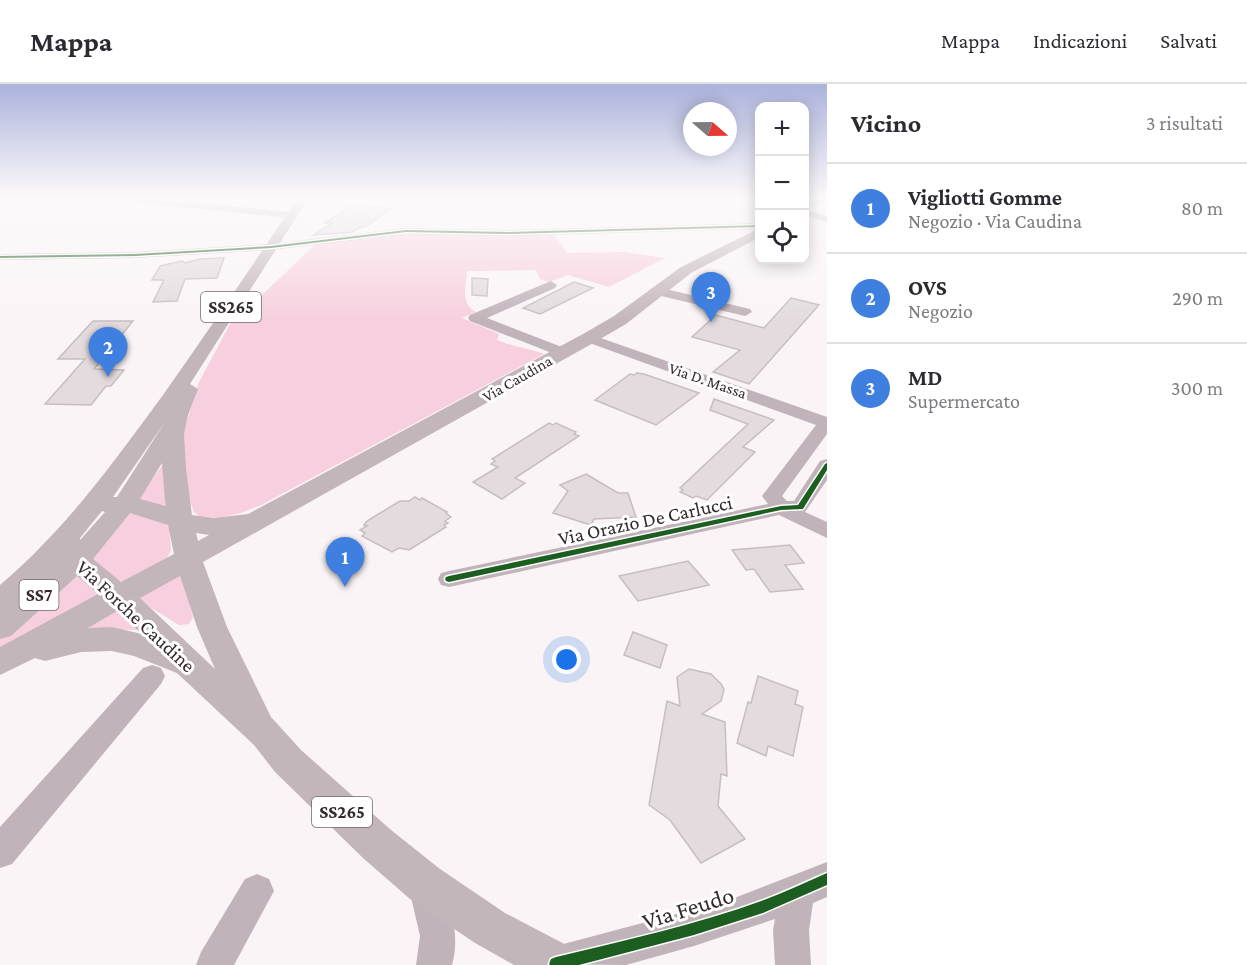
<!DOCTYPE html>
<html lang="it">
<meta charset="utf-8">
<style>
body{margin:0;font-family:"Crimson Pro",serif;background:#f7f7f7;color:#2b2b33}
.controls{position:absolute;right:18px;top:18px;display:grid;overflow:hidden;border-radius:12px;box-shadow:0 3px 15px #0003}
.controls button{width:54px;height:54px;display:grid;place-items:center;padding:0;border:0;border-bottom:2px solid #e1e1e2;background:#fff;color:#2b2b33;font:30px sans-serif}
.compass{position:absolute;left:683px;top:18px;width:54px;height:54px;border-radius:50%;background:#fff;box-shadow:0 3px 15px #0003;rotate:110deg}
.you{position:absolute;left:567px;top:576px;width:21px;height:21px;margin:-15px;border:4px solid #fff;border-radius:50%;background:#1a73e8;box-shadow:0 0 0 9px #1a73e833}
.badge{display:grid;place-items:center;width:39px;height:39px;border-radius:50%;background:#7a7073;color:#fff;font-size:20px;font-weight:700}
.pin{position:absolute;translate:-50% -50px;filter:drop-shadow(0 2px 3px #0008)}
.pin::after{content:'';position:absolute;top:32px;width:21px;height:18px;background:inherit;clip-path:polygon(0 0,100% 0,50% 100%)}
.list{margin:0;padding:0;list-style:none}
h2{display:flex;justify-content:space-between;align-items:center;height:78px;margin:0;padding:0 24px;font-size:26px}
h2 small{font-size:20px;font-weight:400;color:#7c7c81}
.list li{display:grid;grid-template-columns:39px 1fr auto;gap:18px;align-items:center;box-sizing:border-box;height:90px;padding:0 24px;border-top:2px solid #e1e1e2}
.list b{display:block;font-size:22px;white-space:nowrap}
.list p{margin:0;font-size:20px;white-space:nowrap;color:#7c7c81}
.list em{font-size:20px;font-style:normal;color:#7c7c81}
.icon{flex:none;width:33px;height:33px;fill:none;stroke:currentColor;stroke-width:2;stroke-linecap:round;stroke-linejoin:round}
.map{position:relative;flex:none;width:827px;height:881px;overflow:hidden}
header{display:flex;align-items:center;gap:36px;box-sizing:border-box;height:84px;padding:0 30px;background:#fff;border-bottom:2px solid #e1e1e2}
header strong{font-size:28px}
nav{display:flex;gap:33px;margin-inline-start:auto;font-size:21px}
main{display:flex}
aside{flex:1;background:#fff}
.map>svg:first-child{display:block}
</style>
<header>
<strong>Mappa</strong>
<nav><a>Mappa</a><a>Indicazioni</a><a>Salvati</a></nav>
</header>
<main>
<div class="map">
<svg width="827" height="881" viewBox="0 0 827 881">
<rect width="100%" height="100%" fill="#faf4f6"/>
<g fill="#f7cfde">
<path d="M404 149H553L567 169 625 168 665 174 609 203 568 191 549 198 540 195 536 186 467 187C466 202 460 220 476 228L462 234 499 250 497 256C513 263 527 264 544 270L261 421 241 429 218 434 199 432 194 428 188 411 181 356 199 298 237 227H245L317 159Z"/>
<path d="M163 380 168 421 165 423 138 415Z"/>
<path d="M129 428 165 438 169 443 171 466 162 483 127 498 119 497 88 475Z"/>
<path d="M76 487 107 514 0 573V554Z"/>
<path d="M181 489 193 533 189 540 179 541 135 514Z"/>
<path d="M118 524 139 546 90 545 89 542Z"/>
</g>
<g fill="#e3dbde" stroke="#c6bec1" stroke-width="1.5">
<path d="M352 121 391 125 365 143H361L352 148 314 151 332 139H325Z"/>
<path d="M224 174 217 194 185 195 177 217 153 218 164 196H152L160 182 182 177 185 179 200 175Z"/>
<path d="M472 194 488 195 487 212 472 211Z"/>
<path d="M574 198 593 204 540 230 523 224Z"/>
<path d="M791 214 819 221 749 300 713 288 740 266 692 253 716 231 764 244Z"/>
<path d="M93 237H133L94 285 124 286 111 302H106L91 321 45 320 85 275H58Z"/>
<path d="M637 289 644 290 699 309 656 341 595 316 630 290 634 291Z"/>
<path d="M714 315 774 336 743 363 755 368 707 416 696 412 693 414 680 408 683 406 680 404 748 340 710 326Z"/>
<path d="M549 339 553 341 556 339 576 348 574 350 579 352 515 394 525 399 502 415 473 398 498 383 491 380 495 377 492 375Z"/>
<path d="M586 390 618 409H628L636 433 594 435 591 441 553 429 568 407 560 401Z"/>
<path d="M415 413 420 416 422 414 447 428 446 429 451 433 445 437 448 439 444 441 446 443 409 466 399 464 392 468 362 452 365 449 360 446 367 442 364 441 367 437 400 417H409Z"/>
<path d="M790 461 804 479 785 481 803 505 770 508 754 485 746 486 732 466Z"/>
<path d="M688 477 709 501 638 517 619 492Z"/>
<path d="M633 548 667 561 660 584 624 571Z"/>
<path d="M689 585 711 590 721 600 724 605 721 617 702 630 725 638 727 692 721 690 718 722 745 755 701 779 670 736 649 721 667 617 680 622 677 593Z"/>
<path d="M758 592 798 607 795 620 803 623 793 672 768 662 766 672 737 659 748 618 751 619Z"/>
</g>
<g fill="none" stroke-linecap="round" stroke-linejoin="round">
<g fill="#c0b3b9" fill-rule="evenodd">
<path d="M126 115H154L292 128 297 131 292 134 131 118Z"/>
<path d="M804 125 827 132V138L804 131Z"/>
<path d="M760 139V145L507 152 406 150 271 166 135 174 0 176V170L135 168 271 160 406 144 507 146Z"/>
<path d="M551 197 557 201 555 204 487 234 567 265 569 268 567 271H557L470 237 468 234 470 231Z"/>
<path d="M657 203 750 225 752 228 745 232 653 210 651 207Z"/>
<path d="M589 250 827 333V350L782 412 787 417H794L820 377 827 375V396L805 428 827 438V454L779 431 449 503 441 501 438 495 441 489 449 487 768 420 762 412 816 341 584 257 582 254 584 251Z"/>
<path d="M152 581 161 584 165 592 161 600 12 780 0 784V743L143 584Z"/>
<path d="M827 778V813L813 819 809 846 811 881H775L773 846 775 835 694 862 626 881 538 880 543 867 556 862 729 816Z"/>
<path d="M426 787 438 792C450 820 461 851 452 881H416L420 852 409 804 414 792Z"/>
<path d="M257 790 269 795 274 807 234 881H196L201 868 245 795Z"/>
</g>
<g fill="#c3b6ba" fill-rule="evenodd">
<path d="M297 115H308L190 300 198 305 188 331 184 350 186 385 192 431 214 434 248 430 583 250 614 232 681 183 760 144V153L691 189 626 240 595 258 203 478 227 543 271 633 301 666 391 746 440 785 505 829 574 865 580 881H514L475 859 410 815 363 774 275 688 254 661 177 589 134 572 112 567 81 568 45 577 35 574 0 591V563L98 510 77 492 11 552 0 555V501C65 446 113 379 163 311 209 246 253 180 297 115ZM165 338 117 413H113ZM162 379 165 417 166 422 140 415ZM102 427 105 428 80 456V454ZM130 429 168 441 174 470 121 498 93 475ZM196 449 209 451 198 457ZM180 492 197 543 215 585 140 514ZM117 527 142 550 112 543 88 544Z"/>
<path d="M814 115H827V118L804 124V117Z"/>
</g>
<g stroke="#fff" stroke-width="3">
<g id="cycleway">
<path d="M760 141V143L507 150 406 148 271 164 135 172 0 174V172L135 170 271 162 406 146 507 148Z"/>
<path d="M827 379V386L803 425 781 426 449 498 446 497 445 495 446 493 449 492 781 422 798 421 825 380Z"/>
<path d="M827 789V801L763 829 694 851 579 881H550L549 880 551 875 556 873C626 856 696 841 764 816 785 808 806 798 827 789Z"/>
</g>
</g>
<use href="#cycleway" fill="#1b5e20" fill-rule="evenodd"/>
</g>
<linearGradient id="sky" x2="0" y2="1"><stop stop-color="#acb3dc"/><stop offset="0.48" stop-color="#fdfafb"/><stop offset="1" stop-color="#fdfafb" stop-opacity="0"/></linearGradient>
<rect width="827" height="238" fill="url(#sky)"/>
<g text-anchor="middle" stroke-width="6" stroke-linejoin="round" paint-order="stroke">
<g font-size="16" fill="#35292d" stroke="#fff">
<text transform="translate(517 294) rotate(-30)" y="6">Via Caudina</text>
<text transform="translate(708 296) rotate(19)" y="6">Via D. Massa</text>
</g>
<g fill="#fff" stroke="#72696c" stroke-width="1.5">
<rect x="201" y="208" width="60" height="30" rx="4.5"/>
<rect x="19.5" y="496" width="39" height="30" rx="4.5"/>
<rect x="312" y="713" width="60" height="30" rx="4.5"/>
</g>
<g font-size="18" font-weight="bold" fill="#35292d">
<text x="231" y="229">SS265</text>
<text x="39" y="517">SS7</text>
<text x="342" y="734">SS265</text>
</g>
<g font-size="20" fill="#35292d" stroke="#fff">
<text transform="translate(645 436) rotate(-12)" y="7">Via Orazio De Carlucci</text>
<text transform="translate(136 532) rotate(43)" y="7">Via Forche Caudine</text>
</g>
<g font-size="24" fill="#35292d" stroke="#fff">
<text transform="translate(688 824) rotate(-17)" y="8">Via Feudo</text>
</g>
</g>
</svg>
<div class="controls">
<button>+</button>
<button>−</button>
<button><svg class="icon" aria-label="locate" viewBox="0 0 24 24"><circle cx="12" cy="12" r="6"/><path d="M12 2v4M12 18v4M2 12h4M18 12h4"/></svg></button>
</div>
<svg class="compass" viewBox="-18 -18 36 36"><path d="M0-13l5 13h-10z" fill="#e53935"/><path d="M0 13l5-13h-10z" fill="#7c7c81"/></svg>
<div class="you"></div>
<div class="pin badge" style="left:345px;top:503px;background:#3f7fe0">1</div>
<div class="pin badge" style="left:108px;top:293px;background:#3f7fe0">2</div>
<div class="pin badge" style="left:711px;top:238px;background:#3f7fe0">3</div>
</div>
<aside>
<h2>Vicino<small>3 risultati</small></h2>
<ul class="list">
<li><span class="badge" style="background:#3f7fe0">1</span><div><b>Vigliotti Gomme</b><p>Negozio · Via Caudina</p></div><em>80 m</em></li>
<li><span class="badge" style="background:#3f7fe0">2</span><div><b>OVS</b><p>Negozio</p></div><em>290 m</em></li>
<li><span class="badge" style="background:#3f7fe0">3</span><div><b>MD</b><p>Supermercato</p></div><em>300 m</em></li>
</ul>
</aside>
</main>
